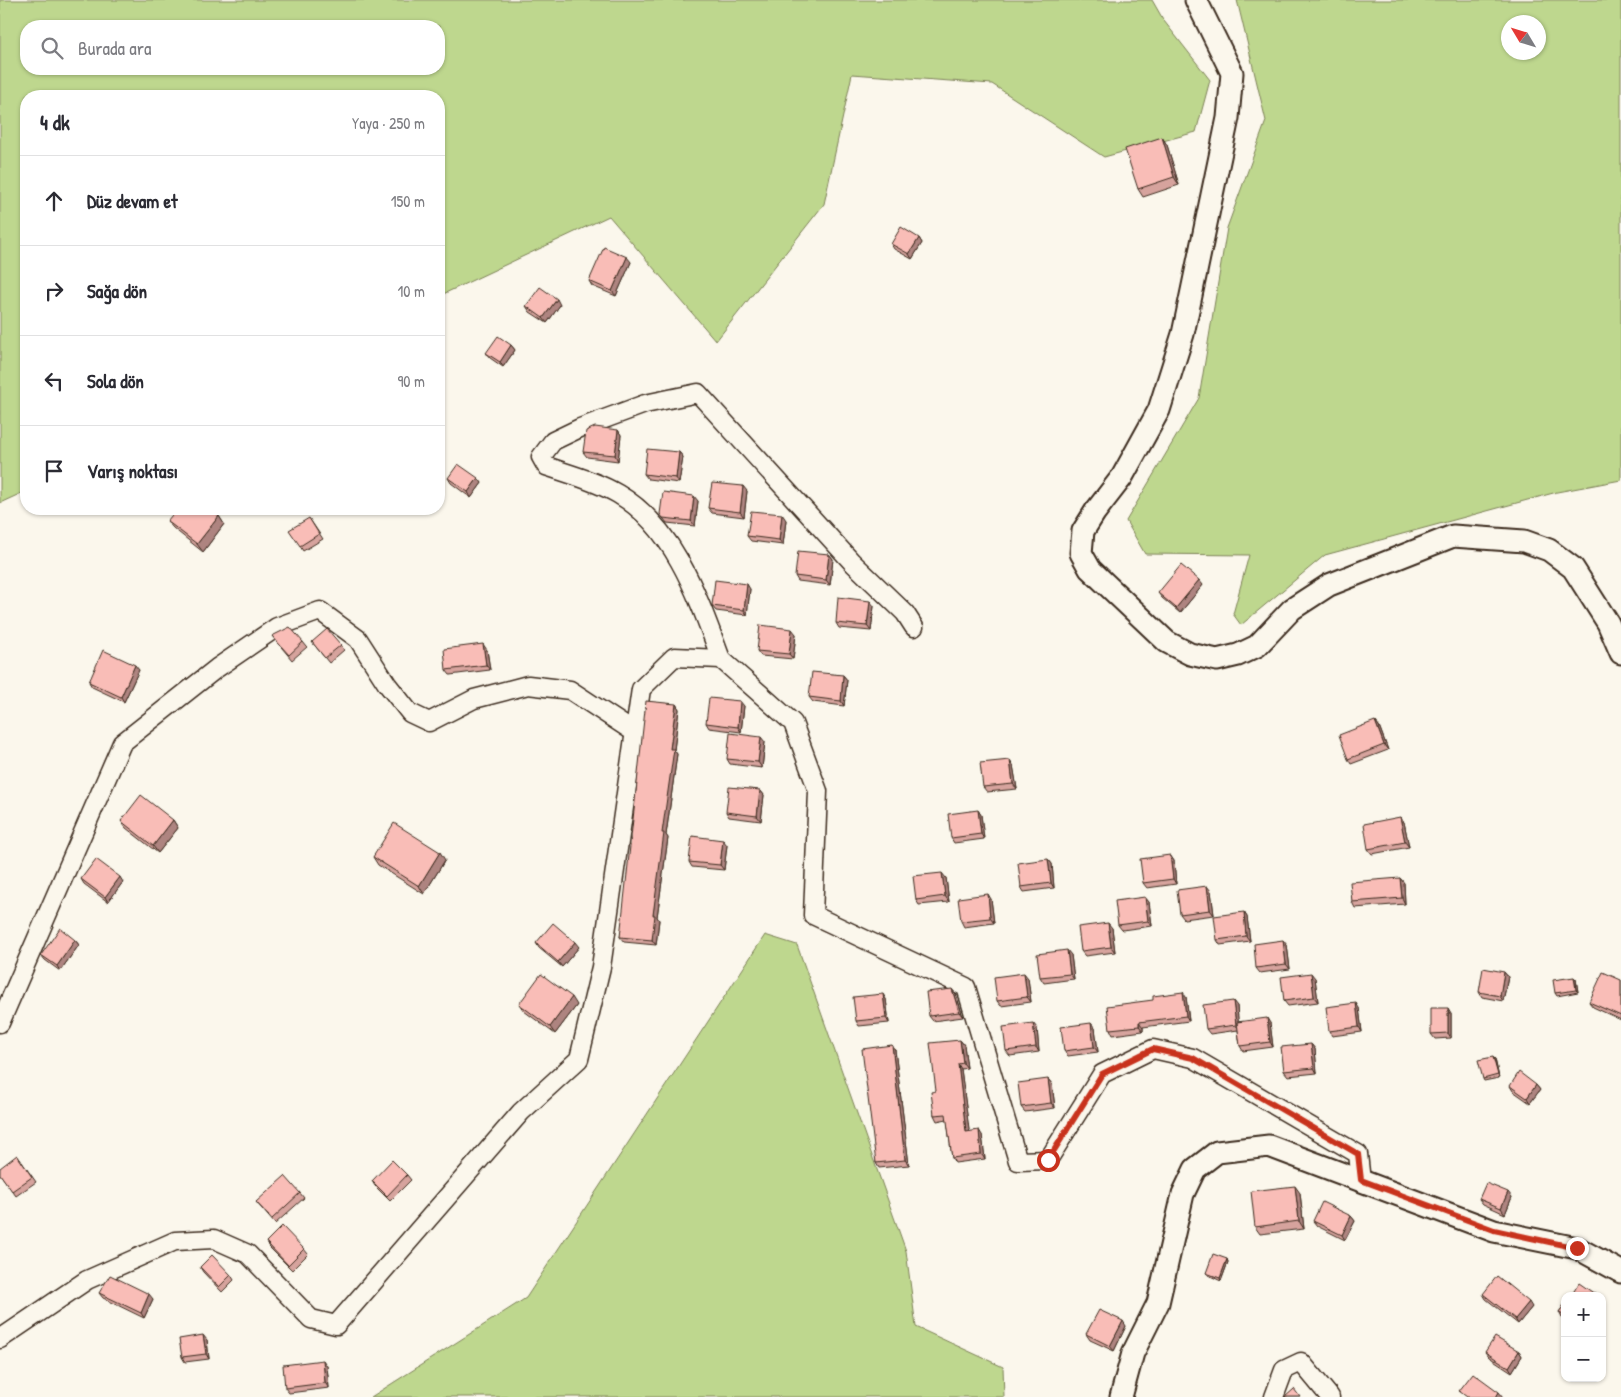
<!DOCTYPE html>
<html lang="tr">
<meta charset="utf-8">
<style>
body{margin:0;font-family:"Patrick Hand",sans-serif;background:#f7f7f7;color:#2b2b33}
.controls{position:absolute;right:15px;bottom:15px;display:grid;overflow:hidden;border-radius:10px;box-shadow:0 1px 4px #0004}
.controls button{width:45px;height:45px;display:grid;place-items:center;padding:0;border:0;border-bottom:1px solid #e1e1e2;background:#fff;color:#2b2b33;font:25px sans-serif}
.compass{position:absolute;left:1501px;top:15px;width:45px;height:45px;border-radius:50%;background:#fff;box-shadow:0 1px 4px #0004;rotate:308deg}
.stop{position:absolute;width:15px;height:15px;margin:-11px;border:4px solid #c8321e;border-radius:50%;background:#fff}
.stop.end{background:#c8321e;border-color:#fff;box-shadow:0 1px 5px #0008}
.list{margin:0;padding:0;list-style:none}
h2{display:flex;justify-content:space-between;align-items:center;height:65px;margin:0;padding:0 20px;font-size:21px}
h2 small{font-size:16px;font-weight:400;color:#7c7c81}
.list li{display:grid;grid-template-columns:32px 1fr auto;gap:15px;align-items:center;box-sizing:border-box;height:90px;padding:0 20px;border-top:1px solid #e1e1e2}
.list b{display:block;font-size:19px;white-space:nowrap}
.list em{font-size:16px;font-style:normal;color:#7c7c81}
.icon{flex:none;width:28px;height:28px;fill:none;stroke:currentColor;stroke-width:2;stroke-linecap:round;stroke-linejoin:round}
.map{position:relative;flex:none;width:1621px;height:1397px;overflow:hidden}
.search{position:absolute;background:#fff;box-shadow:0 1px 4px #0004;left:20px;top:20px;width:425px;height:55px;display:flex;align-items:center;gap:12px;box-sizing:border-box;padding:0 18px;border-radius:20px;color:#7c7c81;font-size:19px}
.panel{position:absolute;background:#fff;box-shadow:0 1px 4px #0004;left:20px;top:90px;width:425px;height:425px;border-radius:20px}
.map>svg:first-child{display:block}
</style>
<div class="map">
<svg width="1621" height="1397" viewBox="0 0 1621 1397">
<rect width="100%" height="100%" fill="#fbf7ec"/>
<filter id="ink" filterUnits="userSpaceOnUse"><feTurbulence type="fractalNoise" baseFrequency=".02" numOctaves="2"/><feDisplacementMap in="SourceGraphic" scale="10" xChannelSelector="R" yChannelSelector="G"/><feConvolveMatrix kernelMatrix="1 2 1 2 8 2 1 2 1" color-interpolation-filters="sRGB"/></filter>
<g filter="url(#ink)">
<g fill="#bed78e" stroke="#7c8056" fill-rule="evenodd">
<path d="M0 0H1152L1164 21 1210 80 1196 132 1104 157 992 84 852 74 824 204 716 341 609 216 439 296V96H26V491L0 503ZM26 26H439V69H26Z"/>
<path d="M1237 0H1621V480L1557 492 1325 555 1241 625 1233 614 1249 555 1145 554 1126 521 1199 398 1227 228 1266 121ZM1538 22V52H1508V22Z"/>
<path d="M765 935 797 945 906 1251 916 1327 1003 1367 1004 1397H371L526 1298Z"/>
</g>
<g fill="none" stroke-linecap="round" stroke-linejoin="round">
<g stroke="#3b2a1e" stroke-width="21">
<g id="minor">
<path d="M721 659C699 600 675 527 618 494 596 481 569 474 546 466L541 457 553 441 580 428 645 404 698 393 852 562 905 613 914 627"/>
<path d="M0 1023 122 743 217 668 277 627 320 611 358 639 387 684 410 713 429 722 474 699 528 685 570 690 634 732"/>
<path d="M0 1339 87 1280 175 1241 214 1239 248 1254 311 1319 336 1325 521 1112 579 1059 601 967 641 689 674 657 721 659 793 723 818 791 813 915 966 987 1018 1161 1048 1160 1102 1074 1153 1049 1193 1058 1358 1154 1361 1181"/>
<path d="M1274 1397 1284 1370 1301 1362 1330 1397"/>
</g>
</g>
<g stroke="#3b2a1e" stroke-width="25">
<g id="tertiary">
<path d="M1196 0 1232 73 1228 118 1183 334 1159 410 1122 477 1095 512 1083 531 1081 553 1090 569 1167 642 1190 654 1217 660 1238 655 1257 646 1292 609 1329 585 1453 536 1524 541 1549 550 1573 568 1608 623 1621 653"/>
<path d="M1121 1397 1133 1353 1158 1303 1183 1194 1195 1169 1217 1152 1269 1146 1494 1231 1577 1248 1621 1272"/>
</g>
</g>
<use href="#minor" stroke="#fbf7ec" stroke-width="18"/>
<use href="#tertiary" stroke="#fbf7ec" stroke-width="21"/>
</g>
<g fill="#d6a39d" stroke="#3b2a1e">
<path d="M1162 137 1167 145 1179 185 1143 197 1138 189Z"/>
<path d="M919 238 922 243 912 259 894 249 891 244Z"/>
<path d="M631 262 616 296 592 286 589 281Z"/>
<path d="M560 305 547 323 530 312 526 306Z"/>
<path d="M511 345 515 350 503 367 490 358 486 353Z"/>
<path d="M618 430 621 435 618 461 587 457 583 452Z"/>
<path d="M679 452 683 457 679 483 648 479 644 474Z"/>
<path d="M448 478H478L482 483 471 498 451 483Z"/>
<path d="M747 491 744 517 712 513 708 508Z"/>
<path d="M698 501 695 526 667 523 660 514Z"/>
<path d="M378 509H387L381 513Z"/>
<path d="M219 516 224 524 203 552 173 528 167 521Z"/>
<path d="M309 518 323 539 303 551 300 546Z"/>
<path d="M786 520 783 545 751 541 747 536Z"/>
<path d="M829 554 833 559 830 585 798 581 795 576Z"/>
<path d="M1203 585 1180 613 1162 598 1158 593Z"/>
<path d="M750 589 747 615 716 611 712 606Z"/>
<path d="M874 606 871 631 839 628 836 623Z"/>
<path d="M796 634 793 659 761 656 757 651Z"/>
<path d="M272 636 303 642 307 647 292 660Z"/>
<path d="M312 642 341 645 344 650 329 663Z"/>
<path d="M487 650 490 670 450 675 446 670Z"/>
<path d="M139 670 124 702 92 687 89 682Z"/>
<path d="M843 675 847 680 844 706 813 702 809 697Z"/>
<path d="M676 704 679 709 674 750 677 754 666 835 668 838 657 917 659 920 656 945 624 942 620 937Z"/>
<path d="M744 706 741 732 709 728 706 723Z"/>
<path d="M1375 721 1379 726 1388 750 1351 764 1348 759Z"/>
<path d="M765 742 762 768 730 764 727 759Z"/>
<path d="M1010 760 1013 765 1017 789 987 792 983 787Z"/>
<path d="M760 790 764 795 761 821 729 817 726 812Z"/>
<path d="M978 810 981 815 984 839 954 843 951 838Z"/>
<path d="M173 820 178 828 158 853 126 828 121 821Z"/>
<path d="M1404 822 1409 847 1372 854 1368 849Z"/>
<path d="M727 845 724 870 692 867 689 862Z"/>
<path d="M1170 855 1174 861 1176 884 1147 888 1143 883Z"/>
<path d="M373 857 445 860 424 894 378 865Z"/>
<path d="M1048 859 1052 864 1054 888 1024 892 1021 887Z"/>
<path d="M946 878 949 902 919 905 916 900Z"/>
<path d="M1400 878 1404 883 1405 904 1355 908 1352 902Z"/>
<path d="M81 879 123 882 108 902 84 884Z"/>
<path d="M1211 891 1214 915 1184 919 1180 914Z"/>
<path d="M991 899 994 923 964 927 961 921Z"/>
<path d="M1149 902 1152 926 1122 930 1118 925Z"/>
<path d="M1244 912 1247 917 1250 941 1220 945 1217 940Z"/>
<path d="M1112 928 1115 952 1085 956 1081 951Z"/>
<path d="M75 940 79 945 60 971 45 960 41 955Z"/>
<path d="M536 943 579 947 562 967 539 948Z"/>
<path d="M1287 945 1290 969 1260 973 1256 968Z"/>
<path d="M1071 955 1074 979 1044 983 1040 977Z"/>
<path d="M1504 972 1508 977 1503 1001 1482 997 1479 992Z"/>
<path d="M1574 977 1576 979 1578 992 1557 996 1555 993Z"/>
<path d="M1028 978 1031 1002 1001 1006 997 1001Z"/>
<path d="M1315 978 1318 1002 1288 1006 1284 1001Z"/>
<path d="M1621 980V1020L1593 1007 1589 1002Z"/>
<path d="M956 994 963 1017 933 1021 929 1016Z"/>
<path d="M1186 997 1189 1021 1143 1027V1031L1113 1035 1110 1029Z"/>
<path d="M886 999 889 1023 859 1026 856 1021Z"/>
<path d="M519 1004 577 1005 555 1034 524 1011Z"/>
<path d="M1237 1006 1238 1022 1270 1023 1273 1047 1243 1051 1240 1046 1238 1030 1210 1034 1206 1029Z"/>
<path d="M1359 1008 1362 1032 1332 1036 1329 1031Z"/>
<path d="M1451 1013V1038L1435 1039 1431 1034Z"/>
<path d="M1037 1028 1039 1052 1010 1056 1006 1051Z"/>
<path d="M1095 1028 1098 1052 1068 1056 1064 1051Z"/>
<path d="M960 1040 964 1045 967 1068 961 1069 969 1131 982 1135 985 1159 955 1163 952 1158 947 1119 937 1121 934 1115 936 1091Z"/>
<path d="M1311 1044 1315 1049 1317 1073 1288 1076 1284 1071Z"/>
<path d="M892 1045 895 1050 909 1165 879 1168 876 1163Z"/>
<path d="M1495 1059 1499 1078 1484 1081 1483 1079Z"/>
<path d="M1048 1079 1052 1084 1055 1108 1025 1112 1021 1107Z"/>
<path d="M1536 1085 1540 1090 1530 1103 1513 1091 1510 1086Z"/>
<path d="M17 1155 36 1182 16 1196 0 1174Z"/>
<path d="M407 1175 411 1180 390 1201 375 1186 372 1181Z"/>
<path d="M300 1193 304 1198 275 1224 256 1202Z"/>
<path d="M1300 1193 1304 1229 1260 1234 1255 1227Z"/>
<path d="M1512 1197 1505 1214 1483 1204 1479 1199Z"/>
<path d="M1351 1216 1355 1221 1345 1240 1317 1226 1313 1221Z"/>
<path d="M266 1242 304 1249 308 1254 292 1270 269 1247Z"/>
<path d="M1227 1259 1228 1262 1221 1281 1208 1275 1206 1273Z"/>
<path d="M200 1267 231 1275 234 1280 222 1292 203 1272Z"/>
<path d="M99 1293 153 1299 144 1318 103 1298Z"/>
<path d="M1483 1294 1532 1307 1518 1324 1486 1299Z"/>
<path d="M1565 1304V1319L1562 1318 1559 1312Z"/>
<path d="M1126 1326 1114 1351 1090 1340 1086 1334Z"/>
<path d="M207 1340 209 1359 185 1362 182 1357Z"/>
<path d="M1519 1351 1522 1356 1512 1372 1489 1357 1485 1352Z"/>
<path d="M327 1366 329 1388 289 1393 285 1388Z"/>
</g>
<g fill="#ae8480" stroke="#3b2a1e">
<path d="M1162 137 1167 145 1179 185 1174 177Z"/>
<path d="M919 238 922 243 912 259 909 254Z"/>
<path d="M627 257 631 262 616 296 612 291Z"/>
<path d="M557 299 560 305 547 323 543 318Z"/>
<path d="M511 345 515 350 503 367 500 362Z"/>
<path d="M618 430 621 435 618 461 615 455Z"/>
<path d="M679 452 683 457 679 483 676 478Z"/>
<path d="M478 478 482 483 471 498 468 492Z"/>
<path d="M743 486 747 491 744 517 740 512Z"/>
<path d="M694 496 698 501 695 526 691 521Z"/>
<path d="M782 514 786 520 783 545 779 540Z"/>
<path d="M219 516 224 524 203 552 197 544Z"/>
<path d="M829 554 833 559 830 585 826 580Z"/>
<path d="M1199 580 1203 585 1180 613 1176 608Z"/>
<path d="M747 584 750 589 747 615 744 610Z"/>
<path d="M870 601 874 606 871 631 867 626Z"/>
<path d="M792 629 796 634 793 659 789 654Z"/>
<path d="M483 644 487 650 490 670 486 665Z"/>
<path d="M135 665 139 670 124 702 121 697Z"/>
<path d="M843 675 847 680 844 706 841 701Z"/>
<path d="M740 701 744 706 741 732 738 727Z"/>
<path d="M676 704 679 709 674 750 677 754 666 835 668 838 657 917 659 920 656 945 652 940 653 915 670 749Z"/>
<path d="M1375 721 1379 726 1388 750 1384 745Z"/>
<path d="M761 737 765 742 762 768 758 762Z"/>
<path d="M1010 760 1013 765 1017 789 1013 784Z"/>
<path d="M760 790 764 795 761 821 757 816Z"/>
<path d="M978 810 981 815 984 839 981 834Z"/>
<path d="M1400 817 1404 822 1409 847 1405 842Z"/>
<path d="M173 820 178 828 158 853 153 846Z"/>
<path d="M723 840 727 845 724 870 720 865Z"/>
<path d="M440 852 445 860 424 894 419 886Z"/>
<path d="M1170 855 1174 861 1176 884 1173 879Z"/>
<path d="M1048 859 1052 864 1054 888 1051 883Z"/>
<path d="M942 873 946 878 949 902 945 896Z"/>
<path d="M120 877 123 882 108 902 105 897Z"/>
<path d="M1400 878 1404 883 1405 904 1402 898Z"/>
<path d="M1207 886 1211 891 1214 915 1210 910Z"/>
<path d="M988 894 991 899 994 923 990 918Z"/>
<path d="M1145 897 1149 902 1152 926 1148 921Z"/>
<path d="M1244 912 1247 917 1250 941 1246 936Z"/>
<path d="M1108 923 1112 928 1115 952 1111 947Z"/>
<path d="M75 940 79 945 60 971 57 966Z"/>
<path d="M1283 940 1287 945 1290 969 1286 964Z"/>
<path d="M575 942 579 947 562 967 558 962Z"/>
<path d="M1067 950 1071 955 1074 979 1070 974Z"/>
<path d="M1504 972 1508 977 1503 1001 1500 996Z"/>
<path d="M1024 973 1028 978 1031 1002 1027 997Z"/>
<path d="M1311 973 1315 978 1318 1002 1314 997Z"/>
<path d="M1574 977 1576 979 1578 992 1576 990Z"/>
<path d="M952 989 956 994 963 1017 959 1012Z"/>
<path d="M1183 992 1186 997 1189 1021 1186 1016Z"/>
<path d="M883 994 886 999 889 1023 886 1018Z"/>
<path d="M572 997 577 1005 555 1034 550 1027Z"/>
<path d="M1233 1001 1237 1006 1239 1030 1236 1025Z"/>
<path d="M1356 1003 1359 1008 1362 1032 1359 1027Z"/>
<path d="M1448 1008 1451 1013V1038L1448 1033Z"/>
<path d="M1267 1018 1270 1023 1273 1047 1270 1042Z"/>
<path d="M1139 1022 1143 1027V1031L1139 1026Z"/>
<path d="M1033 1023 1037 1028 1039 1052 1036 1047Z"/>
<path d="M1091 1023 1095 1028 1098 1052 1094 1047Z"/>
<path d="M960 1040 964 1045 967 1068 963 1063Z"/>
<path d="M1311 1044 1315 1049 1317 1073 1314 1068Z"/>
<path d="M892 1045 895 1050 909 1165 905 1160Z"/>
<path d="M1493 1057 1495 1059 1499 1078 1498 1075Z"/>
<path d="M958 1064 961 1069 970 1137 966 1132Z"/>
<path d="M1048 1079 1052 1084 1055 1108 1051 1103Z"/>
<path d="M1536 1085 1540 1090 1530 1103 1527 1098Z"/>
<path d="M979 1130 982 1135 985 1159 981 1154Z"/>
<path d="M1295 1186 1300 1193 1304 1229 1299 1221Z"/>
<path d="M1508 1192 1512 1197 1505 1214 1501 1208Z"/>
<path d="M1351 1216 1355 1221 1345 1240 1342 1235Z"/>
<path d="M1227 1259 1228 1262 1221 1281 1220 1278Z"/>
<path d="M149 1294 153 1299 144 1318 141 1313Z"/>
<path d="M1529 1302 1532 1307 1518 1324 1515 1319Z"/>
<path d="M1123 1321 1126 1326 1114 1351 1110 1346Z"/>
<path d="M203 1335 207 1340 209 1359 206 1354Z"/>
<path d="M1519 1351 1522 1356 1512 1372 1509 1367Z"/>
<path d="M323 1360 327 1366 329 1388 325 1383Z"/>
<path d="M1499 1392 1503 1397H1496Z"/>
</g>
<g fill="#f9bdb7" stroke="#3b2a1e">
<path d="M1162 137 1174 177 1138 189 1125 149Z"/>
<path d="M901 227 919 238 909 254 891 244Z"/>
<path d="M604 247 627 257 612 291 589 281Z"/>
<path d="M540 287 557 299 543 318 526 306Z"/>
<path d="M498 336 511 345 500 362 486 353Z"/>
<path d="M595 427 618 430 615 455 583 452 586 431Z"/>
<path d="M647 449 679 452 676 478 644 474Z"/>
<path d="M458 464 478 478 468 492 448 478Z"/>
<path d="M712 483 743 486 740 512 708 508Z"/>
<path d="M663 492 694 496 691 521 663 518 660 514Z"/>
<path d="M177 509H210L219 516 197 544 167 521Z"/>
<path d="M751 511 782 514 779 540 747 536Z"/>
<path d="M309 518 319 534 300 546 289 530Z"/>
<path d="M798 551 829 554 826 580 795 576Z"/>
<path d="M1181 565 1199 580 1176 608 1158 593Z"/>
<path d="M715 580 747 584 744 610 712 606Z"/>
<path d="M838 597 870 601 867 626 836 623Z"/>
<path d="M760 625 792 629 789 654 757 651Z"/>
<path d="M290 627 303 642 289 655 272 636Z"/>
<path d="M327 629 341 645 325 658 312 642Z"/>
<path d="M483 644 486 665 446 670 444 649Z"/>
<path d="M103 650 135 665 121 697 89 682Z"/>
<path d="M812 672 843 675 841 701 809 697Z"/>
<path d="M709 698 740 701 738 727 706 723Z"/>
<path d="M646 701 676 704 670 749H674L662 833H664L653 915H655L652 940 620 937Z"/>
<path d="M1375 721 1384 745 1348 759 1339 735Z"/>
<path d="M730 733 761 737 758 762 727 759Z"/>
<path d="M1010 760 1013 784 983 787 980 763Z"/>
<path d="M729 787 760 790 757 816 726 812Z"/>
<path d="M141 795 173 820 153 846 121 821Z"/>
<path d="M978 810 981 834 951 838 948 814Z"/>
<path d="M1400 817 1405 842 1368 849 1364 824Z"/>
<path d="M394 823 440 852 419 886 373 857Z"/>
<path d="M692 836 723 840 720 865 689 862Z"/>
<path d="M1170 855 1173 879 1143 883 1140 859Z"/>
<path d="M96 859 120 877 105 897 81 879Z"/>
<path d="M1048 859 1051 883 1021 887 1018 863Z"/>
<path d="M942 873 945 896 916 900 913 876Z"/>
<path d="M1400 878 1402 898 1352 902 1350 882Z"/>
<path d="M1207 886 1210 910 1180 914 1177 890Z"/>
<path d="M988 894 990 918 961 921 958 898Z"/>
<path d="M1145 897 1148 921 1118 925 1115 901Z"/>
<path d="M1244 912 1246 936 1217 940 1214 916Z"/>
<path d="M553 923 575 942 558 962 536 943Z"/>
<path d="M1108 923 1111 947 1081 951 1078 927Z"/>
<path d="M60 928 75 940 57 966 41 955Z"/>
<path d="M1283 940 1286 964 1256 968 1254 944Z"/>
<path d="M1067 950 1070 974 1040 977 1037 954Z"/>
<path d="M1483 968 1504 972 1500 996 1479 992Z"/>
<path d="M1603 972 1621 980V1016L1589 1002Z"/>
<path d="M1024 973 1027 997 997 1001 994 977Z"/>
<path d="M1311 973 1314 997 1284 1001 1281 977Z"/>
<path d="M541 974 572 997 550 1027 519 1004Z"/>
<path d="M1574 977 1576 990 1555 993 1553 980Z"/>
<path d="M952 989 959 1012 929 1016 926 992Z"/>
<path d="M1183 992 1186 1016 1139 1022V1026L1110 1029 1107 1006 1153 1000V996Z"/>
<path d="M883 994 886 1018 856 1021 853 997Z"/>
<path d="M1233 1001 1236 1025 1206 1029 1203 1005Z"/>
<path d="M1356 1003 1359 1027 1329 1031 1326 1007Z"/>
<path d="M1431 1008H1448V1033L1431 1034Z"/>
<path d="M1267 1018 1270 1042 1240 1046 1237 1022Z"/>
<path d="M1033 1023 1036 1047 1006 1051 1003 1027Z"/>
<path d="M1091 1023 1094 1047 1064 1051 1061 1027Z"/>
<path d="M960 1040 963 1063 958 1064 966 1132 979 1130 981 1154 952 1158 946 1114 934 1115 931 1092 936 1091 930 1043Z"/>
<path d="M1311 1044 1314 1068 1284 1071 1281 1047Z"/>
<path d="M892 1045 905 1160 876 1163 862 1049Z"/>
<path d="M1493 1057 1498 1075 1483 1079 1478 1060Z"/>
<path d="M1519 1072 1536 1085 1527 1098 1510 1086Z"/>
<path d="M1048 1079 1051 1103 1021 1107 1018 1083Z"/>
<path d="M17 1155 32 1177 12 1191 0 1174V1168Z"/>
<path d="M392 1160 407 1175 387 1196 372 1181Z"/>
<path d="M285 1176 300 1193 272 1219 256 1202Z"/>
<path d="M1486 1183 1508 1192 1501 1208 1479 1199Z"/>
<path d="M1295 1186 1299 1221 1255 1227 1251 1191Z"/>
<path d="M1322 1202 1351 1216 1342 1235 1313 1221Z"/>
<path d="M282 1226 304 1249 288 1265 266 1242Z"/>
<path d="M1213 1254 1227 1259 1220 1278 1206 1273Z"/>
<path d="M212 1255 231 1275 219 1287 200 1267Z"/>
<path d="M110 1275 149 1294 141 1313 99 1293Z"/>
<path d="M1497 1276 1529 1302 1515 1319 1483 1294Z"/>
<path d="M1579 1283 1595 1294 1593 1296H1571Z"/>
<path d="M1565 1304V1317L1559 1312Z"/>
<path d="M1099 1310 1123 1321 1110 1346 1086 1334Z"/>
<path d="M203 1335 206 1354 182 1357 179 1339Z"/>
<path d="M1495 1337 1519 1351 1509 1367 1485 1352Z"/>
<path d="M323 1360 325 1383 285 1388 283 1365Z"/>
<path d="M1473 1373 1499 1392 1496 1397H1467L1459 1391Z"/>
<path d="M1294 1389 1300 1397H1285Z"/>
</g>
</g>
<g fill="none" stroke-linecap="round" stroke-linejoin="round" filter="url(#ink)">
<path stroke="#c8321e" stroke-width="6" d="M1048 1160 1102 1074 1153 1049 1193 1058 1358 1154 1361 1180 1494 1230 1577 1248"/>
</g>
</svg>
<div class="controls">
<button>+</button>
<button>−</button>
</div>
<svg class="compass" viewBox="-18 -18 36 36"><path d="M0-13l5 13h-10z" fill="#e53935"/><path d="M0 13l5-13h-10z" fill="#7c7c81"/></svg>
<div class="stop" style="left:1048px;top:1160px"></div>
<div class="stop end" style="left:1577px;top:1248px"></div>
<div class="search"><svg class="icon" aria-label="search" viewBox="0 0 24 24"><circle cx="10" cy="10" r="6"/><path d="M15 15l6 6"/></svg>Burada ara</div>
<section class="panel">
<h2>4 dk<small>Yaya · 250 m</small></h2>
<ul class="list">
<li><svg class="icon" aria-label="ahead" viewBox="0 0 24 24"><path d="M12 20V5M6 11l6-6 6 6"/></svg><div><b>Düz devam et</b></div><em>150 m</em></li>
<li><svg class="icon" aria-label="right" viewBox="0 0 24 24"><path d="M7 20v-9h11M14 6l5 5-5 5"/></svg><div><b>Sağa dön</b></div><em>10 m</em></li>
<li><svg class="icon" aria-label="left" viewBox="0 0 24 24"><path d="M17 20v-9H6M10 6l-5 5 5 5"/></svg><div><b>Sola dön</b></div><em>90 m</em></li>
<li><svg class="icon" aria-label="arrive" viewBox="0 0 24 24"><path d="M6 21V4h12l-3 4 3 4H6"/></svg><div><b>Varış noktası</b></div></li>
</ul>
</section>
</div>
